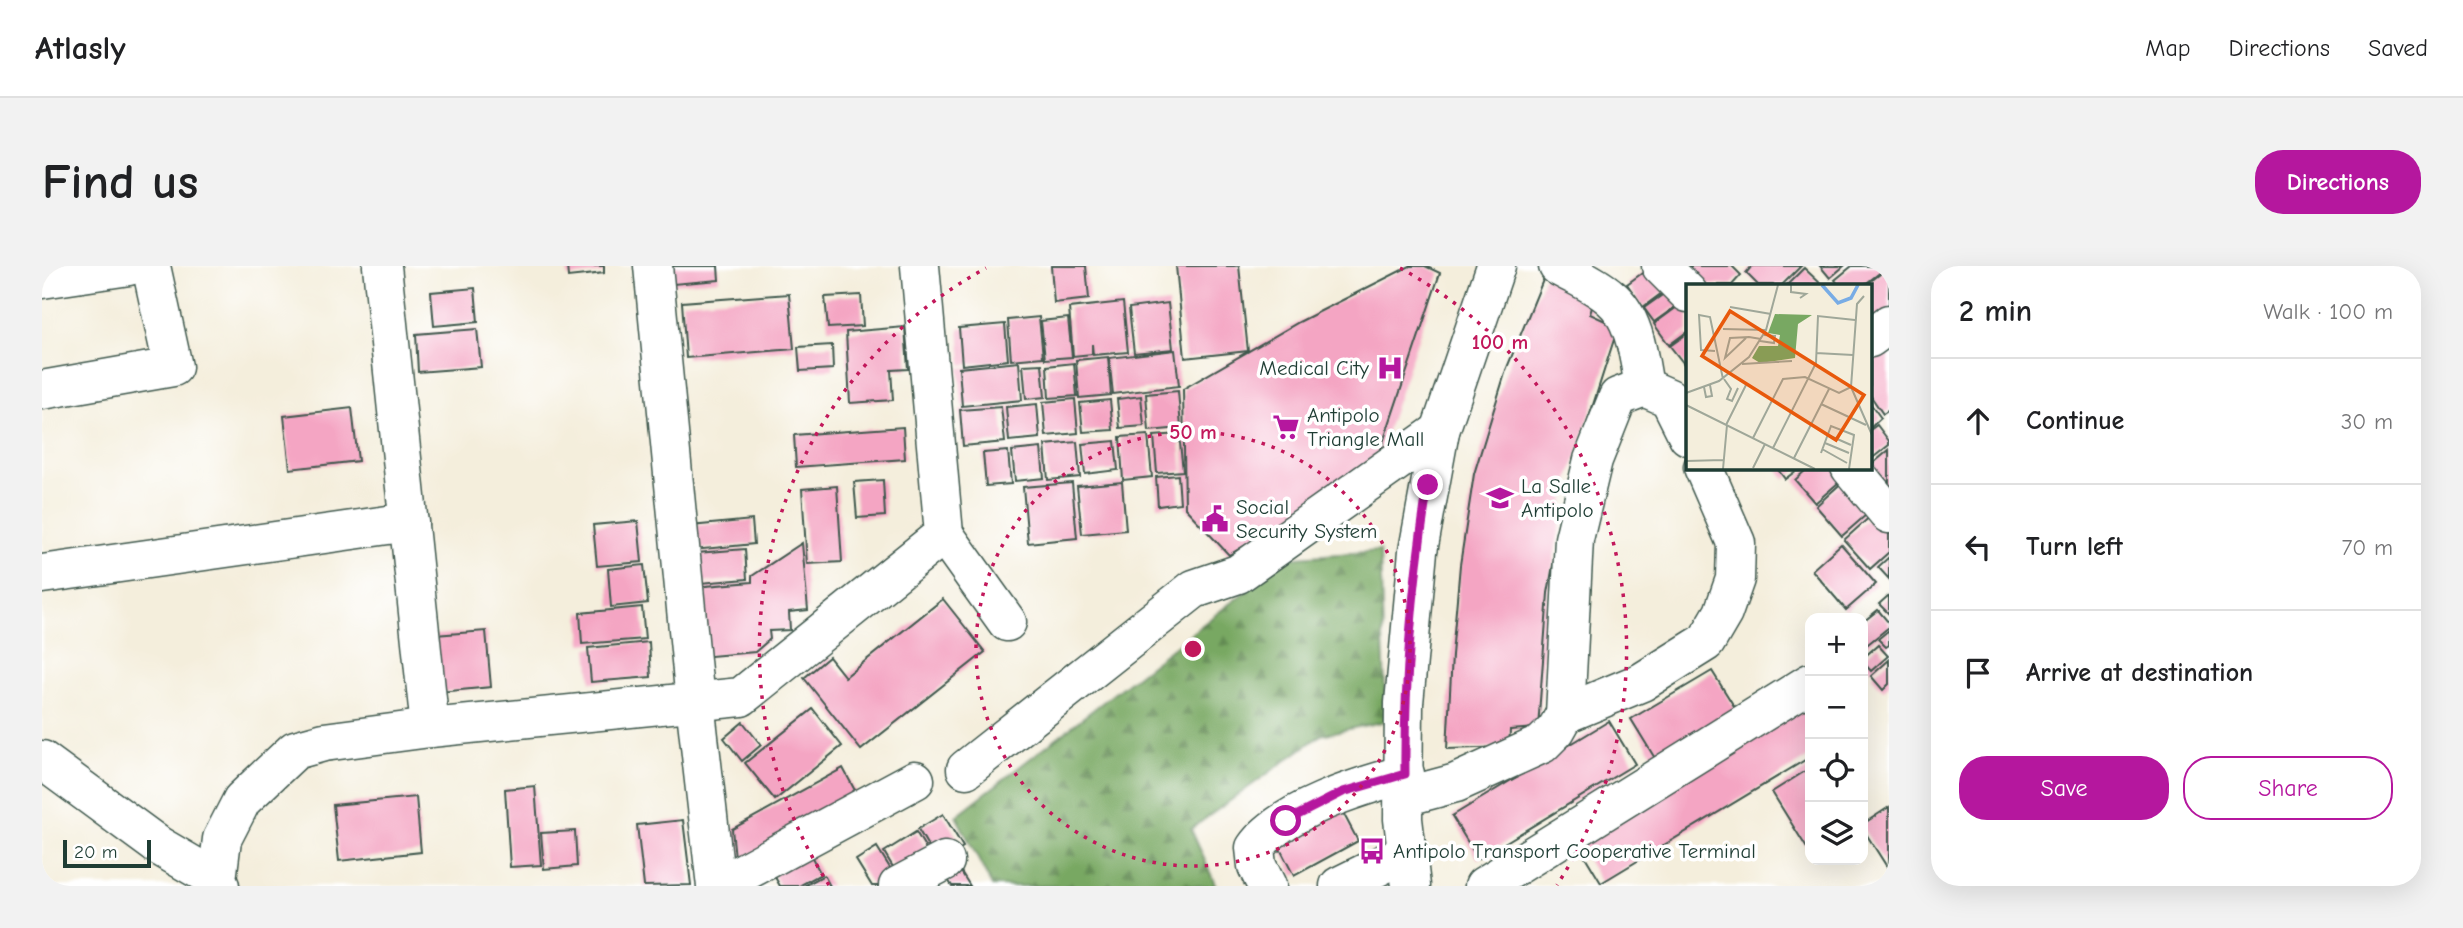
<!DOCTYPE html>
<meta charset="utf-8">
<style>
body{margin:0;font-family:"Comic Neue",sans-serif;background:#f2f2f2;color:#202124}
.controls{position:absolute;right:21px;bottom:21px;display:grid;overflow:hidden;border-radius:14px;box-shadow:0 7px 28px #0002}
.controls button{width:63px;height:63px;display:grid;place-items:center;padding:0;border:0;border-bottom:2px solid #e0e0e0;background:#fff;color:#202124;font:35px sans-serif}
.scale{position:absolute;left:21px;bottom:18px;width:88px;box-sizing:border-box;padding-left:7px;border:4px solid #1f3d34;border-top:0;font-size:19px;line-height:24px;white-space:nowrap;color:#1f3d34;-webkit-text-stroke:5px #fff;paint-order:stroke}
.stop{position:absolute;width:21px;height:21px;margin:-16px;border:5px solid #b5179e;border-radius:50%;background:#fff}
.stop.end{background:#b5179e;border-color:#fff;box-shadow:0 2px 7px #0008}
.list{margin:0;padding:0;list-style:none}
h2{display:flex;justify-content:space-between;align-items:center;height:91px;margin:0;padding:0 28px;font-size:30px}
h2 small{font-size:23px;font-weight:400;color:#757577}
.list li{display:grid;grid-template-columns:46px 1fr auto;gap:21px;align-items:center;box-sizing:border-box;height:126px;padding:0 28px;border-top:2px solid #e0e0e0}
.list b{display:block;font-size:26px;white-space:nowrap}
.list em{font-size:23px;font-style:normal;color:#757577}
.actions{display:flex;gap:14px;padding:21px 28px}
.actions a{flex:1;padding:16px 0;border:2px solid #b5179e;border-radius:28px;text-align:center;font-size:24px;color:#b5179e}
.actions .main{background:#b5179e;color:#fff}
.icon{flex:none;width:38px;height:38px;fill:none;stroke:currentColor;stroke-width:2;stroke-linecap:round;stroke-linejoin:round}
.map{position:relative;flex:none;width:1847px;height:620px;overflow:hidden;border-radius:28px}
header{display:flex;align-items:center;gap:42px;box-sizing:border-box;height:98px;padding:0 35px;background:#fff;border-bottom:2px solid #e0e0e0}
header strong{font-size:33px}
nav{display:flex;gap:38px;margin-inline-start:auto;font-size:24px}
.intro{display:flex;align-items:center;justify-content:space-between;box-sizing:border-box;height:168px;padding:0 42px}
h1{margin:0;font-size:49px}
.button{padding:18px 32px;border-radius:28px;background:#b5179e;color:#fff;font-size:24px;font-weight:700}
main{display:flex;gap:42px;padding:0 42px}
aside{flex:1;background:#fff;border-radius:28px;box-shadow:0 7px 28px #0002}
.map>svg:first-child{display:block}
</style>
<header>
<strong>Atlasly</strong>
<nav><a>Map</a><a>Directions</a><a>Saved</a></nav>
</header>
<div class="intro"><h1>Find us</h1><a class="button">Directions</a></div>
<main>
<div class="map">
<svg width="1847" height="620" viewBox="0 0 1847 620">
<defs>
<pattern id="forest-firs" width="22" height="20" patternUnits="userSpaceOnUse" patternTransform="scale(1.75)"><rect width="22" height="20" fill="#78a862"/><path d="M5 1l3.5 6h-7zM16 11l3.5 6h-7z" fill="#628a52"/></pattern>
</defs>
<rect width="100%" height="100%" fill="#fff"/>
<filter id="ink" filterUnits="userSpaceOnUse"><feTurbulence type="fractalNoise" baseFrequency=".0143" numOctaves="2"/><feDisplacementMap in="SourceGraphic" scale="14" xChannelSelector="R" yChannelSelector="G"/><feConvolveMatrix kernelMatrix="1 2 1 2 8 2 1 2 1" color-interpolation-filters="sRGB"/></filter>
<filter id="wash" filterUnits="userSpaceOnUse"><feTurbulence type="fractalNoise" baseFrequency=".00686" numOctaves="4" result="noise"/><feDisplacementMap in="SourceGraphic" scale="28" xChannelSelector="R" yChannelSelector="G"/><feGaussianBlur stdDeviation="1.57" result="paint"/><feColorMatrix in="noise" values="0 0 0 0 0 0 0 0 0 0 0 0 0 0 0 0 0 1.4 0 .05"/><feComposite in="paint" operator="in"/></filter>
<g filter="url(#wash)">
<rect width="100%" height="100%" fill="#f4eedc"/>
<path fill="url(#forest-firs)" stroke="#4c724b" stroke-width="2" d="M1338 285 1344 455 1279 469 1149 563 1174 620H950L914 550 1204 325 1226 293Z"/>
<g id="blocks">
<g fill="#f4a5c3">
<path d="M525 0H562V7L526 11Z"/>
<path d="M629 0H676L677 14 631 18Z"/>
<path d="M1009 0H1044L1047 33 1012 37Z"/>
<path d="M1134 0H1197L1206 85 1143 92Z"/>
<path d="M1368 0H1383L1398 7 1333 200 1187 289 1143 242 1141 123 1257 56Z"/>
<path d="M1610 0 1628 21 1601 41 1585 18Z"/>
<path d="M1639 0H1690L1699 9 1690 19H1660Z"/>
<path d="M1710 0H1759L1740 19H1716L1704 7Z"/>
<path d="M1778 0H1802L1788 12Z"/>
<path d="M1810 0H1842L1844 2 1822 19H1797L1793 14Z"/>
<path d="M1847 1V50L1837 58 1828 47V19H1824Z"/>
<path d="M1762 2 1780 19H1745Z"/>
<path d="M1503 9 1553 31 1548 48 1576 61 1525 220 1506 327 1496 462 1468 464 1467 481 1405 483 1410 389 1418 299 1432 208 1464 104Z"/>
<path d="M1633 20 1643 34 1612 56 1602 42Z"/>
<path d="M433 22 436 56 392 60 389 26Z"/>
<path d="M747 28 752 83 644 92 640 36Z"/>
<path d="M819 29 821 60 786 62 783 31Z"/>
<path d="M1646 33V65L1627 79 1612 58Z"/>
<path d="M1081 36 1086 86 1051 89 1050 78V88L1031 90 1027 42Z"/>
<path d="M1126 37 1131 83 1092 87 1087 42Z"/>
<path d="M997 51 1001 91 969 94 966 54Z"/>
<path d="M1026 52 1030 91 1003 93 999 55Z"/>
<path d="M963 58 966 94 920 99 917 62Z"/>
<path d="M863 61 866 103 849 104 851 134 808 137 804 66Z"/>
<path d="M435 63 439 101 376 106 374 68Z"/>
<path d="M1646 67V103L1628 80Z"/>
<path d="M1847 75V144L1841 148 1828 129V81Z"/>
<path d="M790 79 791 103 758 105 756 81Z"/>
<path d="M1133 84 1137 120 1071 128 1067 92Z"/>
<path d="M1066 91 1069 129 1037 132 1034 94Z"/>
<path d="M977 96 980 134 920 140 917 102Z"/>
<path d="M1032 97 1035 130 1007 132 1005 100Z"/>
<path d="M1000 98 1003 131 984 133 981 99Z"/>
<path d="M1136 125 1139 162 1107 165 1104 128Z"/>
<path d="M1099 130 1102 160 1078 162 1075 133Z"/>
<path d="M1033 133 1036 167 1004 170 1001 136Z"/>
<path d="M1068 134 1071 164 1041 166 1038 137Z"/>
<path d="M1828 137 1839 152 1828 162Z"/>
<path d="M995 138 998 172 967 175 964 141Z"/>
<path d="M959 141 963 176 921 180 918 144Z"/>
<path d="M310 142 316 195 248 203 242 150Z"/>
<path d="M1835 159 1847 175V179L1828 194V164Z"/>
<path d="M861 161 863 193 754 201 752 169Z"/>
<path d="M1137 168 1141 205 1115 207 1112 170Z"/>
<path d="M1106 169 1110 211 1081 214 1078 171Z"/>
<path d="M1073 175 1076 204 1043 208 1040 178Z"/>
<path d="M1035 176 1038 211 1006 214 1003 179Z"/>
<path d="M999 182 1002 212 973 215 970 185Z"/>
<path d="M1847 184V229L1828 200Z"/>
<path d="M966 185 969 218 944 220 941 187Z"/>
<path d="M1734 201H1759L1743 213Z"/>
<path d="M1767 201H1796L1804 210 1773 237 1753 214Z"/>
<path d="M1136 209 1138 237 1116 240 1114 211Z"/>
<path d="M1805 212 1832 242 1800 270 1774 240Z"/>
<path d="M841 214 843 250 815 252 812 216Z"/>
<path d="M1080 216 1084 264 1040 268 1035 220Z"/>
<path d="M1030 217 1035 272 986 277 981 221Z"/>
<path d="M795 220 800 296 765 298 760 223Z"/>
<path d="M1831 248 1847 266V286L1828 303 1802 274Z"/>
<path d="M710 254 712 278 651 284 649 260Z"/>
<path d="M596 255 600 296 555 300 551 259Z"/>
<path d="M760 277 766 344 747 346 748 364 727 365 728 373 713 386 658 391 652 321 710 316V310Z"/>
<path d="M1799 278 1834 318 1804 344 1770 304Z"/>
<path d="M703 283 705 313 658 317 655 287Z"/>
<path d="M1847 291V313L1836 301Z"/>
<path d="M602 299 606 337 569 341 566 303Z"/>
<path d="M1847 329V348L1837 338Z"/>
<path d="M901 333 943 386 819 484 762 412 787 391 803 411Z"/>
<path d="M600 341 603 373 540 378 538 347Z"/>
<path d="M1836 344 1847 357V361L1821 382V356Z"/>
<path d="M1847 364V379L1844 381 1836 373Z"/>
<path d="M444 365 449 421 398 426 393 369Z"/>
<path d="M607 376 609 411 549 416 546 382Z"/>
<path d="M1836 379 1846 390 1829 405 1821 396V392Z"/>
<path d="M1847 394V418L1841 424 1829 410Z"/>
<path d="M1670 405 1695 445 1614 494 1589 453Z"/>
<path d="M1768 437V491L1559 617 1535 577Z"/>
<path d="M771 443 800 480 733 534 703 497Z"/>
<path d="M1567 455 1593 498 1436 593 1410 550Z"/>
<path d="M701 456 719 479 700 495 682 472Z"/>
<path d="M801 502 817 532 694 601 690 563Z"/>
<path d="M1768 502V582L1766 584 1730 526Z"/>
<path d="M493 520 499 599 468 601 463 523Z"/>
<path d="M374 531 379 586 297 595 291 539Z"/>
<path d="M1298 541 1316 575 1252 610 1234 575Z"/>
<path d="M1847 541V604L1821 563V558Z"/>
<path d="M901 548 921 581 896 597 876 563Z"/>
<path d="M641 554 649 619 602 620 595 559Z"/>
<path d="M533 565 535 600 502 603 499 567Z"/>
<path d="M874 566 892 596 860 616 842 586Z"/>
<path d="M762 577 779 608 757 620H738L725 597Z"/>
<path d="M835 581 853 610 836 620H830L814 594Z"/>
<path d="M916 601 928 620H910L903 609Z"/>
<path d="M782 609 788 620H762Z"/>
</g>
</g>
</g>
<g filter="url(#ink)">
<use href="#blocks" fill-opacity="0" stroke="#3f584d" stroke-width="2"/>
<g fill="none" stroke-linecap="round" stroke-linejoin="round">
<g stroke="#3f584d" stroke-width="41">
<g id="minor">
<path d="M340 0 388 462"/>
<path d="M611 0 653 436 674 620"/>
<path d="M1516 0C1533 10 1553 18 1568 31 1593 51 1597 92 1602 121"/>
<path d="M1619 0 1646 27"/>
<path d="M0 13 87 0"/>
<path d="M1828 72 1847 58"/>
<path d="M0 124 131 101 109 0"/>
<path d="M1808 201 1847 248"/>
<path d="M902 268 965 356"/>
<path d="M0 308 367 256"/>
<path d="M1523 448 1600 416 1664 376 1681 347 1693 313 1694 277 1661 201"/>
<path d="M0 494 117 580 175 614"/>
<path d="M924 503 1152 323 1196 308 1398 165"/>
<path d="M1362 531 1414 517 1500 478 1514 464 1523 448 1532 273 1551 194 1576 131 1602 121 1627 132 1646 170"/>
<path d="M178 620 175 614 180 573 200 534 253 484 282 476 388 462 699 431 902 268 878 0"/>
<path d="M676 620 873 514"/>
<path d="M856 620 903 595"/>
<path d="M1225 620 1215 600 1213 582C1239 544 1319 520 1363 508"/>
<path d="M1297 620 1364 587"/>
<path d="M1442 620 1768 417"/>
</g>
</g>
<g stroke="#3f584d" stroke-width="41">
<path id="major" d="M1369 620 1361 553 1362 437 1376 285 1398 165 1454 0"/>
</g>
<use href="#minor" stroke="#fff" stroke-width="38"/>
<use href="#major" stroke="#fff" stroke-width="38"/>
</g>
</g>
<g fill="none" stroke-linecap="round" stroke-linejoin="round" filter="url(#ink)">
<path stroke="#b5179e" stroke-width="9" d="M1244 555 1301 526 1363 508C1362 411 1371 315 1386 219"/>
</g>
<g fill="none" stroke="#c2185b" stroke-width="3.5" stroke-dasharray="3.5 7">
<circle cx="1151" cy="383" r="217"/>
<path d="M787 619A434 434 0 0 1 944 2M1358 2A434 434 0 0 1 1515 619"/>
</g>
<defs>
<g id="hospital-bare" transform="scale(2.1)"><path d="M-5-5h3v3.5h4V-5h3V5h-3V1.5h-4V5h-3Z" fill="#b5179e" stroke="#fff" stroke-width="2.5" paint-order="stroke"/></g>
<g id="supermarket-bare" transform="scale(2.1)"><path d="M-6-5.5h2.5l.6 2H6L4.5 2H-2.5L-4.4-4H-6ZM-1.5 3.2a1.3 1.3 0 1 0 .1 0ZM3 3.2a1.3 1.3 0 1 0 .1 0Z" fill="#b5179e" stroke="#fff" stroke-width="2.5" paint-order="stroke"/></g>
<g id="school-bare" transform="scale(2.1)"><path d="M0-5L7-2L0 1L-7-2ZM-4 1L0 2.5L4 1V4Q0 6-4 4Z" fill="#b5179e" stroke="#fff" stroke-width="2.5" paint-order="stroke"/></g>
<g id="civic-bare" transform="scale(2.1)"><path d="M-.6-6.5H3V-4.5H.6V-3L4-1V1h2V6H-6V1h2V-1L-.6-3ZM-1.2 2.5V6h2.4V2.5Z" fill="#b5179e" stroke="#fff" stroke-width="2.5" paint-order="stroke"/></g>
<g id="bus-bare" transform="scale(2.1)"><path d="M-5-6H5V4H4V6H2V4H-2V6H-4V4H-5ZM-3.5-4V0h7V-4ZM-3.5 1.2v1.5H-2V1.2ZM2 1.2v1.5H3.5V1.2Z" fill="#b5179e" stroke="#fff" stroke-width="2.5" paint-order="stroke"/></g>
</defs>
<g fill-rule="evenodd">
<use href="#hospital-bare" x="1348" y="102"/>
<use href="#supermarket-bare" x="1244" y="161"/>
<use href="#school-bare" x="1458" y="232"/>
<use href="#civic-bare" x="1173" y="253"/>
<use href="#bus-bare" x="1330" y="585"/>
</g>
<g text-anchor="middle" stroke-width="7" stroke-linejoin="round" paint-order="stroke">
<g font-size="21" fill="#1f3d34" stroke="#fff" text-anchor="start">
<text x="1327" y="109" text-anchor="end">Medical City</text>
<text x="1265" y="156">Antipolo<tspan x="1265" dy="24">Triangle Mall</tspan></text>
<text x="1479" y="227">La Salle<tspan x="1479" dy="24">Antipolo</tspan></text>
<text x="1194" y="248">Social<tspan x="1194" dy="24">Security System</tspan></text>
<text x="1351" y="592">Antipolo Transport Cooperative Terminal</text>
</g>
</g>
<g transform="translate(1644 18)">
<rect width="186" height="186" fill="#f4eedc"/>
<path d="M89 30 126 31 112 40 109 74 74 79 66 74 73 62H92L94 51 82 49Z" fill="#78a862"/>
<path fill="none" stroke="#78ace5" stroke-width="3.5" d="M136 1 152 19 165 14 172 1"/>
<path fill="none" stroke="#9fa799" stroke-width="2" d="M105 1V8L120 10 114 14M44 23 85 30M37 45 80 46M60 54 39 74 44 54 63 53 75 55M74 57 88 59 89 52 78 51M29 67 15 66 13 31 24 33 37 95M130 69 167 71M56 80 106 77M38 95 45 105 41 115 46 117 52 104M18 103 20 113 26 112 24 101M165 103 186 151M0 109 33 97 63 73 80 46 92 1M135 120 180 141M0 121 129 185M40 141 60 101M142 151 165 161M67 154 97 95 119 93 153 109 165 103 171 20 178 12M139 159 163 169M87 164 130 79 132 32 169 36M136 165 161 179M135 169 145 142 168 151 163 185M108 174 143 105M0 177 37 176M67 184 79 160M37 185 41 141"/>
<path fill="#e8590c" fill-opacity="0.15" stroke="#e8590c" stroke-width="3.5" d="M44 27 178 111 150 156 16 72Z"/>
<rect width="186" height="186" fill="none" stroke="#1f3d34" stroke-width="3.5"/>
</g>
<circle cx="1151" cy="383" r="10" fill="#c2185b" stroke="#fff" stroke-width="3.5"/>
<g font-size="21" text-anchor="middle" font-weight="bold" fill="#c2185b" stroke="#fff" stroke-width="7" stroke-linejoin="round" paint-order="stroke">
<text x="1458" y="83">100 m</text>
<text x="1151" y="173">50 m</text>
</g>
</svg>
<div class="controls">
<button>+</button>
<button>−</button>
<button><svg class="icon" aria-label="locate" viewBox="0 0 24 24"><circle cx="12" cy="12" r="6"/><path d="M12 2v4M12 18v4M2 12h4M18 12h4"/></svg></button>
<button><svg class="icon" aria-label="layers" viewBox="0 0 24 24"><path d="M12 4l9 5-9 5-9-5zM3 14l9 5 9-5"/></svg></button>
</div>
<div class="scale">20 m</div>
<div class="stop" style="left:1244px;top:555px"></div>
<div class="stop end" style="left:1386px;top:219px"></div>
</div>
<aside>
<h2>2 min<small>Walk · 100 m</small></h2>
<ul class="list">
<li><svg class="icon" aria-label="ahead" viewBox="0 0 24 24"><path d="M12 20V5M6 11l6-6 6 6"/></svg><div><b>Continue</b></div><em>30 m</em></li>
<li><svg class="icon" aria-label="left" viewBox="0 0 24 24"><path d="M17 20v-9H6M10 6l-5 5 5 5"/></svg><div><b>Turn left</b></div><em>70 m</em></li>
<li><svg class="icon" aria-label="arrive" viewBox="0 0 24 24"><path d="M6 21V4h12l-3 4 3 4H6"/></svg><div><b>Arrive at destination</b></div></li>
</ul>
<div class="actions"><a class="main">Save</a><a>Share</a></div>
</aside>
</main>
